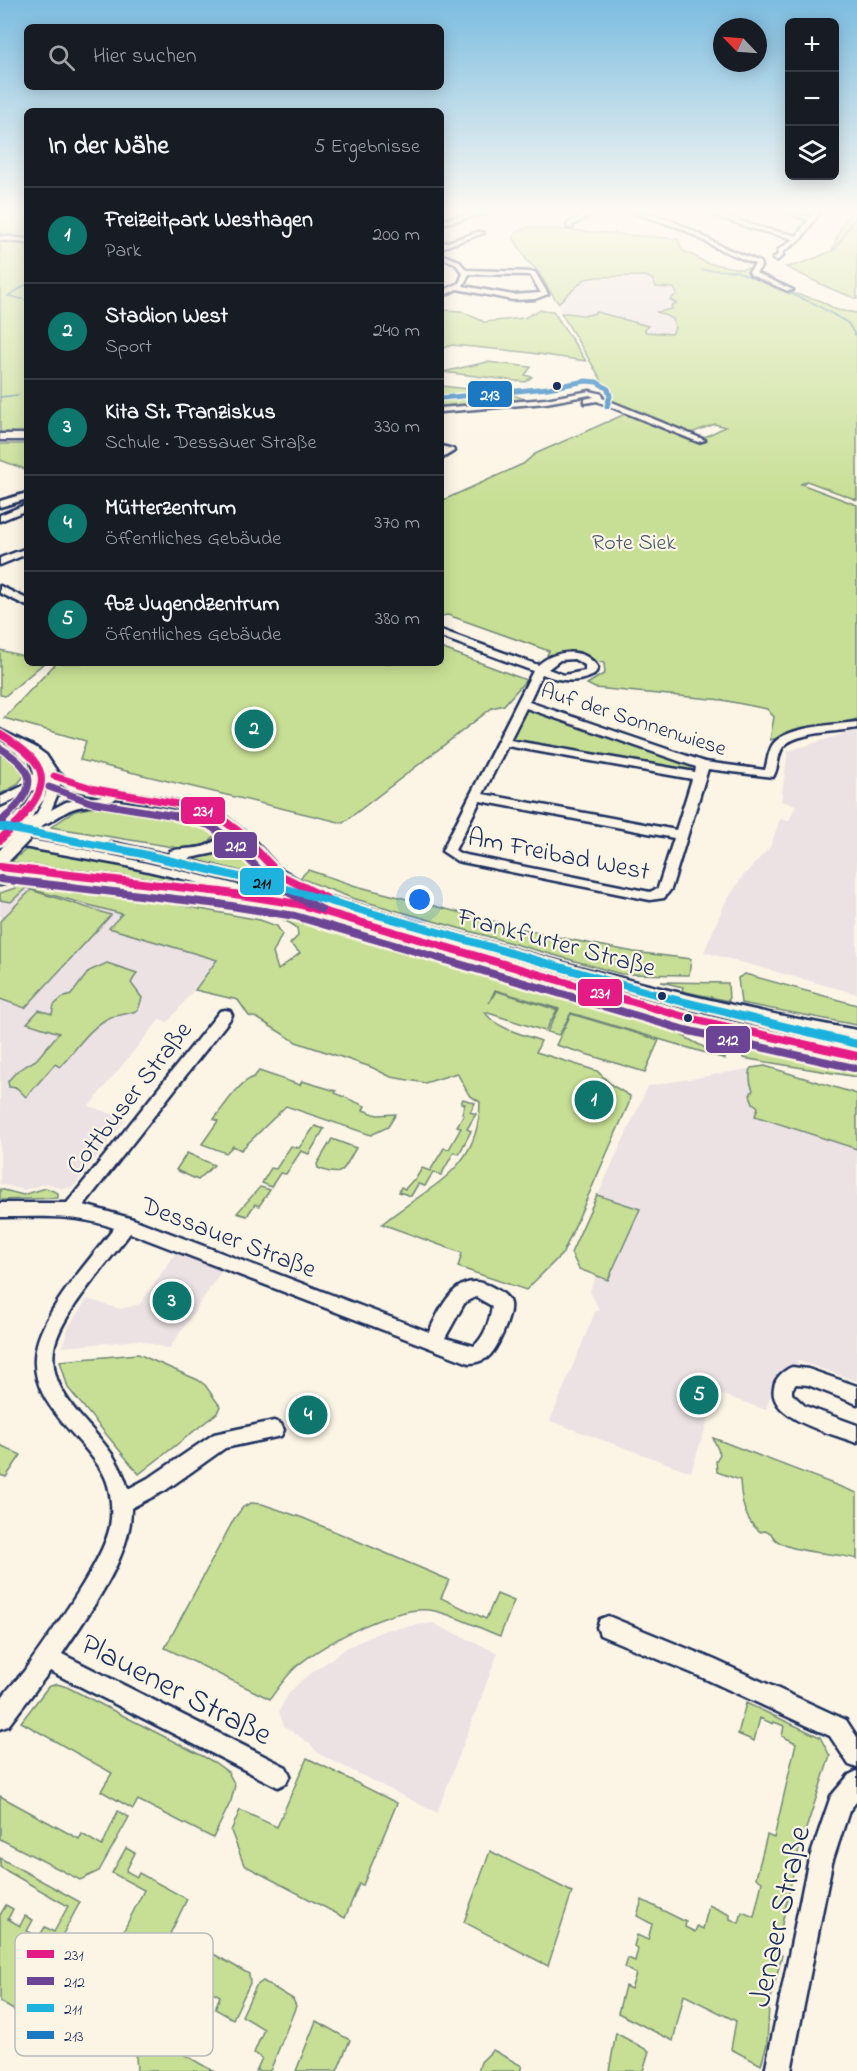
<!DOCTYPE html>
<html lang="de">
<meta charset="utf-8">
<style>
body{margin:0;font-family:"Indie Flower",sans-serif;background:#242831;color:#f1f3f6}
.controls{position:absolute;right:18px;top:18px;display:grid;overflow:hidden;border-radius:9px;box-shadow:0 3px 15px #0003}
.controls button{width:54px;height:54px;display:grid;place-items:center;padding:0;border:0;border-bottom:2px solid #363941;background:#171b24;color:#f1f3f6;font:30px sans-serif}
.compass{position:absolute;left:713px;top:18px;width:54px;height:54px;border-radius:50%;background:#171b24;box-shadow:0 3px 15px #0003;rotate:295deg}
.you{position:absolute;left:420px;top:900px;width:21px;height:21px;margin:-15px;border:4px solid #fff;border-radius:50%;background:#1a73e8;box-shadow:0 0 0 9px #1a73e833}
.badge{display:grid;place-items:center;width:39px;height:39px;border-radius:50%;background:#0f766e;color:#fff;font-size:20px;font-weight:700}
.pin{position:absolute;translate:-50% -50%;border:3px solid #fff;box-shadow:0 2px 6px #0006}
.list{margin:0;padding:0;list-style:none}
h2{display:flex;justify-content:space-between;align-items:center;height:78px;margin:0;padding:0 24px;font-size:26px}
h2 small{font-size:20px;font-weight:400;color:#9ea1a6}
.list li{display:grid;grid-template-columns:39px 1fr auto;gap:18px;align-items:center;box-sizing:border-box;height:96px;padding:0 24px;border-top:2px solid #363941}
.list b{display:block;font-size:22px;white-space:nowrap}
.list p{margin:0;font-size:20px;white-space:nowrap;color:#9ea1a6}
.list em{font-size:20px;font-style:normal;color:#9ea1a6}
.icon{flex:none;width:33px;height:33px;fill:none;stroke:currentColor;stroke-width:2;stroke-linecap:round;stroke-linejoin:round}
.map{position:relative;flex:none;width:857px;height:2071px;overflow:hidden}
.search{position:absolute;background:#171b24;box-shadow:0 3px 15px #0003;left:24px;top:24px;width:420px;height:66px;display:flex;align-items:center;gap:15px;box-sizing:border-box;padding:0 21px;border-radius:9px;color:#9ea1a6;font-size:22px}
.panel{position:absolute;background:#171b24;box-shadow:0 3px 15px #0003;left:24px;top:108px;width:420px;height:558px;border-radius:9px}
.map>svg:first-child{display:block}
</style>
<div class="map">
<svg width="857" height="2071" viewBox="0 0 857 2071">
<rect width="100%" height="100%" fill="#fcf5e5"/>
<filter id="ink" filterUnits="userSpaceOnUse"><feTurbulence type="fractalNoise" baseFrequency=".0167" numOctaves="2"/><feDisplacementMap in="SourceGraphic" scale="12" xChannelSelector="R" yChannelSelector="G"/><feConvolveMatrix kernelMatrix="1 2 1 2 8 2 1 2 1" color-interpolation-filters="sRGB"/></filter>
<g filter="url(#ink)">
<g fill="#ece2e4">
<path d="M646 276 653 280 656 287 674 288 677 294 672 298 677 303 672 309 660 310 659 314 673 319 675 328 672 334 646 332 644 325 641 323 597 312 592 314 593 316 587 317 561 313 558 303 585 279Z"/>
<path d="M857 730V994L704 952 725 903 743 876 770 847 780 819 789 821 796 805 781 801 788 751Z"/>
<path d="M26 888 122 914 110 929 218 960 168 1022 160 1019 89 1106 126 1119 75 1185 70 1188H60L47 1183 24 1190 0 1184V900L11 902Z"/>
<path d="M765 1066 857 1094V1381L798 1361 796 1370 777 1373 766 1410 717 1393 691 1472 550 1421 595 1312 599 1310 590 1291 596 1276 579 1269 571 1253 648 1086Z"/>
<path d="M177 1251 223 1269 169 1349 139 1340 62 1347 69 1326 87 1299 120 1309 140 1304Z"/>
<path d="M432 1623 498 1653 437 1813 319 1754 310 1744 284 1726 279 1711 289 1693 303 1679 348 1647 385 1630Z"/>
</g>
<g fill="#c7df94" stroke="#718779" stroke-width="1.5">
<path d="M0 213H27V238L0 234Z"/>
<path d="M850 213H857V299L829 288 786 267C803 265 816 257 832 251L841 227Z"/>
<path d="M529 227 678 239 682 250 707 263 741 269 755 267 753 274 762 281 792 293 819 300 837 310 857 313V500L807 481 801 484 857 505V719L770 740 774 717 767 709 722 700 595 688 587 684 605 673 604 663C594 662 587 655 576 654 566 653 556 658 547 655L549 651 448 615 441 616V501L523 464 535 454 625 414 701 439 725 427 715 424 691 433 673 428 605 399 609 395 604 384 561 313C576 312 585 319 597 312L648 326 645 330 646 332 672 334 675 328 673 319 657 312 672 309 671 306 676 303 670 300 677 294 674 288 656 287 653 280 646 276 598 277 585 279 558 303 536 269 527 261 513 237 516 232Z"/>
<path d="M0 241 27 245V435H0Z"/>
<path d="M441 310 461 311 484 322 524 318 539 310 553 311 586 361 524 352 452 345 441 349Z"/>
<path d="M487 362 531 367 525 375 532 377 525 382 443 372Z"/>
<path d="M441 386 506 393 525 399 441 406Z"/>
<path d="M0 444H27V470L0 460Z"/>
<path d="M441 648 526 680 504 705 492 708 343 823 80 760 86 741 4 718 56 663H441Z"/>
<path d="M0 650 27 657V663H44L5 696 0 695Z"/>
<path d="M528 708 693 765 696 768 695 771 688 772 685 770 512 740 511 738Z"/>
<path d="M0 744 15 752 26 762 27 772 17 785 0 794Z"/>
<path d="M103 805C124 805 210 811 217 831L207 845 179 848 51 827 75 811Z"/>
<path d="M27 849 111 864 179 879 183 883 21 866 12 861Z"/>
<path d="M217 850 249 858 256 857 281 881 187 859Z"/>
<path d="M308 870 356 886 547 935 634 952 691 959 689 975 621 974 352 898 300 878Z"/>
<path d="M27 884H63L260 920 277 926 282 934 273 953 278 970 300 953 290 944 298 936 297 928C273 906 160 896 123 889L124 886 218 897 275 909 430 955 477 965 634 1010 726 1059 571 1013 559 1035 547 1032 559 1009 495 990 489 1003 496 991 557 1010 545 1031 485 1012C494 1028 525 1035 541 1041L536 1052 597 1071 613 1086 630 1096 629 1103 563 1253 526 1290 458 1267 462 1253 382 1224C429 1185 479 1172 480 1102L469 1095 457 1073 425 1083 391 1077 371 1067 296 1042 257 1018 249 1016 238 1000 195 990 217 960 109 928 122 914 26 888 11 902 0 900V893Z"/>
<path d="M31 890 111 915 25 1008 0 999V921Z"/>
<path d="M288 894C476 949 664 1007 857 1040V1051L806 1041 537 971 286 896Z"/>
<path d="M107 963 137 973 131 983 142 998 138 1010C127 1015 120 1014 111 1017 91 1025 74 1052 60 1067L55 1064 26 1097 17 1088 9 1087 8 1081 17 1071 36 1060 59 1033 27 1023 39 1010 52 1014 54 1005 62 998 71 995 89 971Z"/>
<path d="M745 974 857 1005V1025L741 1003 738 978Z"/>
<path d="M661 982 728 983 729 1001 682 991 683 987Z"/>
<path d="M571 1014 659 1040 645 1072 556 1045Z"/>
<path d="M680 1027 723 1039 725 1034 732 1035V1055Z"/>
<path d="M741 1037 857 1063V1077L743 1058Z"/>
<path d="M765 1066 857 1094V1149L755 1116 758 1107 753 1103 750 1095 753 1090C749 1082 749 1076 751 1068Z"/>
<path d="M259 1071 300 1085 302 1081 336 1091 335 1093 365 1106 363 1110 377 1115 396 1114 388 1127 371 1135 286 1106 241 1150 233 1146 226 1153 202 1144 218 1121 214 1119C224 1106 240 1081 254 1077Z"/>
<path d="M463 1099 475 1103 470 1112 476 1114 467 1129 471 1131 459 1154 454 1152 441 1175 433 1172 425 1186 418 1184 411 1196 399 1192 401 1187 405 1189 413 1180H415L422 1168 430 1171 444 1148 449 1149 461 1128 457 1126 464 1115 462 1113 465 1104 461 1103Z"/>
<path d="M315 1126 324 1129 309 1154 301 1151 286 1174 280 1173 271 1187 262 1183 271 1168 276 1169 291 1146 299 1148Z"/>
<path d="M332 1139 356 1148C342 1170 345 1179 318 1168L317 1164Z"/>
<path d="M187 1153 214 1165 198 1180 176 1170Z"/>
<path d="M260 1187 270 1190 259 1206 255 1204 247 1216 237 1213Z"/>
<path d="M46 1188 58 1193V1198L0 1200V1189L23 1195Z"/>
<path d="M597 1195 640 1209 608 1280 579 1269 571 1253Z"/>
<path d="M138 1354 198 1380 205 1385 220 1406 217 1413 139 1474 68 1388 60 1361Z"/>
<path d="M713 1438 857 1493V1559C837 1552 778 1554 771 1533L764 1531 761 1532C744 1522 741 1498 740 1480L717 1472 716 1461 720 1454Z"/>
<path d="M0 1445 21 1455 6 1477 0 1475Z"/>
<path d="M251 1503 262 1504 303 1518 449 1580 441 1598 486 1619 497 1594 514 1601 500 1636C479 1628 457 1616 435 1611 400 1602 323 1643 296 1667 286 1676 278 1688 270 1699L165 1648 234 1519 243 1507Z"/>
<path d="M57 1684 67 1687 214 1762 228 1772 235 1785 231 1801 213 1838 138 1800 133 1809 101 1791 112 1773 21 1722 48 1687Z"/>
<path d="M746 1703 820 1737 830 1756 797 1856 776 1951 782 1955 769 2006 767 2044 761 2065 731 2049 736 2021 684 1995 673 2041 618 2013 625 1986 631 1989 636 1974 625 1968 628 1958 635 1961 638 1949 634 1946 637 1935 648 1940 652 1924 637 1916 642 1900 686 1922 685 1927 695 1932 697 1926 703 1929 709 1905 730 1915V1919L739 1923 742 1912 754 1917 762 1882 756 1878 767 1835 774 1838 796 1743 782 1736 784 1726 774 1722 773 1724 760 1718 754 1741 738 1734Z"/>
<path d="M307 1758 397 1803 363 1885 359 1884 345 1918 244 1865 231 1831 240 1810 277 1827Z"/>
<path d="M0 1796 79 1839 82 1834 102 1846 118 1811 129 1817 99 1871 80 1880 0 1839Z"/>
<path d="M126 1848 135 1853 126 1871 137 1877 139 1873 187 1899 125 2026 50 1984 58 1970 88 1987 107 1954 111 1956 144 1890 112 1873Z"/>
<path d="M490 1851 572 1892 548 1966 464 1922Z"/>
<path d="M0 1858 80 1902 20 2014 0 2002V1915L6 1905 13 1909 8 1919 20 1926 25 1916 33 1920 27 1931 39 1937 45 1927 54 1932 68 1906 0 1867Z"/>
<path d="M194 1943 249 1974 250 1983 233 2019 215 2009 220 1996 202 1986 196 1998 191 1979 190 1948Z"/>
<path d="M263 1981 293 1999 296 2006 270 2071H256L262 2058 254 2053 264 2029 242 2016 256 1986Z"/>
<path d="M316 2021 350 2040 337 2071H296Z"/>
<path d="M147 2033 213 2071H137L136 2057Z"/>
<path d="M616 2033 649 2051 643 2071H609Z"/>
<path d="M493 2050 522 2066 520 2071H478L481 2062Z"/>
</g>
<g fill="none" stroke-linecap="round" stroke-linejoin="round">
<g stroke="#538ba5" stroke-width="1.5">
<path d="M834 251 857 214"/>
<path d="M702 270 736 271 815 304 848 323 855 335"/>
<path d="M8 296 27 284"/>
<path d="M8 296 27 300"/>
<path d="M441 394 454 397H500"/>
<path d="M0 397 19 395"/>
</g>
<g stroke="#1b2f5e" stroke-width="5">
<g id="minor">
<path d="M475 213H489L441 224V220Z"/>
<path d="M586 213H594L573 225 572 228H568V223Z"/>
<path d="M634 213C666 213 694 232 721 246 734 252 747 256 760 262L761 267 756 273 793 290 788 291 751 275 749 272 755 264 717 248 683 229Z"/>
<path d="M708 213H718L754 226 797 236 808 220 788 213 810 217 813 213H819L801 239 783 252V256L776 261 773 259 778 254V250L794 239 750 228Z"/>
<path d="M479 232 484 233 441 248V244Z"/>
<path d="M0 236 27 239V243L0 240Z"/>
<path d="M441 254 459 261 466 270 535 272 548 294 535 299 513 300 457 289 441 297V292L459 283 463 274 455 263 441 258ZM469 274 530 275 541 293 513 295 463 286Z"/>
<path d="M590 391 602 394V398L705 440 698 442 604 404 597 401 585 403V399L594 397 590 395 546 403 441 412V408L546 399Z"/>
<rect x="0" y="434" width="27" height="6"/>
<path d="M441 446 453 449 454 451 441 459Z"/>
<path d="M27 493V499L0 507V501Z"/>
<path d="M27 504V510L0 521V515Z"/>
<path d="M27 548V554L0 565V558Z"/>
<path d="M0 586 27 599V606L0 593Z"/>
<path d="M441 630 538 665C555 650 584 646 598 668L594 675C576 684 560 681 542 674L529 702 705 762 765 770C768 761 768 750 774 743 789 726 836 725 857 722V728C839 732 796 732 784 746 777 753 779 768 773 777L708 769 671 889 664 898 650 900 457 861 442 851 533 671 441 637ZM574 659 585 665V671L564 675 548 669 560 660ZM526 708 696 767 695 772 510 740ZM507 746 692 779 676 830 483 794ZM480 801 674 838 658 888 650 892 461 854 455 850Z"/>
<path d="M0 730 35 747 46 755 58 773 77 784 194 804 220 812 248 834 279 868 304 883 306 886 302 889C486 941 668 997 857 1030V1040C661 1005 473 946 282 892 223 876 164 864 105 849L104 846 110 842 169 855 170 851C190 846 205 853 221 835 220 830 219 825 216 822 205 809 135 801 116 798 107 806 88 804 75 808 61 812 48 828 33 825L31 822C38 811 46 800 47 786L44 799 32 816 28 817 22 813 34 790 0 806V797L27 784 34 774 29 754 0 738ZM60 784 70 790 102 796 66 802 51 810 59 791ZM233 835 269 874 288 885 185 859 215 853Z"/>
<path d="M6 836C296 882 570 992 857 1050V1062C647 1018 445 949 239 893L238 897 233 898 33 875 31 878 0 885V877L16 873 0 871V863L221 888 122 865 1 843 0 839Z"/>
<path d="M225 1010 230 1011 232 1015 230 1019 84 1205 133 1219 429 1332C442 1305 458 1267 494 1288 500 1291 509 1297 510 1304 512 1316 497 1351 487 1358 481 1361 475 1363 469 1363L130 1233C109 1262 59 1316 54 1349 50 1375 64 1397 80 1416 100 1439 120 1458 128 1489L152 1476 214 1434 274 1421 281 1424 284 1430 281 1436 225 1448 166 1490 131 1508C132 1557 88 1614 62 1654L286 1767 290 1775 286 1783 278 1787 50 1671 8 1726 0 1729C0 1721 0 1710 0 1702 2 1694 19 1678 25 1670 47 1639 104 1561 110 1526 113 1510 111 1487 103 1473 82 1434 26 1403 36 1349 43 1310 91 1259 114 1228 78 1214 39 1217 0 1217V1203H67L220 1011ZM476 1297 492 1306C490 1321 485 1336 474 1346L445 1338 465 1302Z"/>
<path d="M792 1367 808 1369 857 1386V1404L808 1385 796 1384 792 1389V1394L805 1406 857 1425V1443C834 1434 767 1419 774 1387 775 1378 784 1370 792 1367Z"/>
<path d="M608 1616 715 1660 846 1720 857 1737V1768L849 1765 830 1736 699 1676 600 1635 597 1627 600 1619Z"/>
<path d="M857 1771V1801L849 1811 832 1863 791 2071H765L808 1863 831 1796 849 1775Z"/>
</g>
</g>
<use href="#minor" fill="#fcf5e5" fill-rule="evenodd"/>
<g stroke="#1b2f5e" stroke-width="14" stroke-linecap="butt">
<path id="minor-bridge-far1" d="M23 817 28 813"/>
</g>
<g stroke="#1b2f5e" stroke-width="19" stroke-linecap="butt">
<g id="minor-bridge">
<path d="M0 840 25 816"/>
<path d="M1 859 37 822"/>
</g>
</g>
<use href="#minor-bridge-far1" stroke="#fcf5e5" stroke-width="11"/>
<use href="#minor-bridge" stroke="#fcf5e5" stroke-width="14"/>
<g stroke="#fcf5e5" stroke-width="10">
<g id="bus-1-far1">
<path d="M0 734C39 758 59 777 22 817"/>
<path d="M54 776 95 789 195 807 220 817"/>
</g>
</g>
<g stroke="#fcf5e5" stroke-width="13">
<g id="bus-1">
<path d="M218 816 239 832 280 875 326 898"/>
<path d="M0 840 24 816"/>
<path d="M0 867 221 892 298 904 688 1018 857 1056"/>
</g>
</g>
<g stroke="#fcf5e5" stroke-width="10">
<g id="bus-2-far1">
<path d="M0 748C38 771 37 787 6 817"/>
<path d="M49 787 90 802 182 817"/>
</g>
</g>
<g stroke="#fcf5e5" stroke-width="13">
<g id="bus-2">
<path d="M176 816 209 825 231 840 272 884 321 909"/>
<path d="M0 823 7 816"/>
<path d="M0 879 219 904 295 916 685 1030 854 1068"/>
</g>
</g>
<g stroke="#fcf5e5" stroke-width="13">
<path id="bus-3" d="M2 827 138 853 273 885 672 999 857 1044"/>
</g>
<g stroke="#fcf5e5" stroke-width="8">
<path id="bus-4" d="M441 398 548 388 586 381 597 382 608 389 610 396 607 406"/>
</g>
<use href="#bus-1-far1" stroke="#e51b85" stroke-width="7"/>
<use href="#bus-1" stroke="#e51b85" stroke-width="8"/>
<use href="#bus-2-far1" stroke="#6c4495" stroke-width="7"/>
<use href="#bus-2" stroke="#6c4495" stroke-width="8"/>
<use href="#bus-3" stroke="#1eb2de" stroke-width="8"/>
<use href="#bus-4" stroke="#1c78c0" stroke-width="5"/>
</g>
</g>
<linearGradient id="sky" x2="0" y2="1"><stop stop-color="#7bbce0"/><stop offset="0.42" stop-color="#fefaf3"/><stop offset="1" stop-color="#fefaf3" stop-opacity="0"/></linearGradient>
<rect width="857" height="503" fill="url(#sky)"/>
<g fill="#1b2f5e" stroke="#fcf5e5" stroke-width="2">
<circle cx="557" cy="386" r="5"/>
<circle cx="662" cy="996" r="5"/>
<circle cx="688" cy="1018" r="5"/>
</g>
<g text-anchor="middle" stroke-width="4.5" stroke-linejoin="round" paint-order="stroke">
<g font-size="22" fill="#465b6c" stroke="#fcf5e5">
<text x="634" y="549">Rote Siek</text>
</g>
<g font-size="22" fill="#1b2f5e" stroke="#fcf5e5">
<text transform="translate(634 718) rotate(18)" y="8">Auf der Sonnenwiese</text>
</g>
<g font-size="26" fill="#1b2f5e" stroke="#fcf5e5">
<text transform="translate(559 853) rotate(11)" y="9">Am Freibad West</text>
<text transform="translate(557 941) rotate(15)" y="9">Frankfurter Straße</text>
<text transform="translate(128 1097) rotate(-52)" y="9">Cottbuser Straße</text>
<text transform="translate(229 1236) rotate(21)" y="9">Dessauer Straße</text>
</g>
<g font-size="32" fill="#1b2f5e" stroke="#fcf5e5">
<text transform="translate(177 1688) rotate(27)" y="11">Plauener Straße</text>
<text transform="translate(778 1916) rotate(-77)" y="11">Jenaer Straße</text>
</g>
</g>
<rect x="15" y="1933" width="198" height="123" rx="9" fill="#fcf5e5" stroke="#b8babc" stroke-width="1.5"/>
<rect x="27" y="1950" width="27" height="8" fill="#e51b85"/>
<rect x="27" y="1977" width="27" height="8" fill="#6c4495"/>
<rect x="27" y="2004" width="27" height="8" fill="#1eb2de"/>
<rect x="27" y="2031" width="27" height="8" fill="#1c78c0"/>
<g font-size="16" fill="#1b2f5e">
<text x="64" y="1960">231</text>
<text x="64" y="1987">212</text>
<text x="64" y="2014">211</text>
<text x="64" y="2041">213</text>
</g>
<g stroke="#fcf5e5" stroke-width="2">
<rect x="467" y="380" width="46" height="28" rx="6" fill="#1c78c0"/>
<rect x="180" y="796" width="46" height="29" rx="6" fill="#e51b85"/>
<rect x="213" y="831" width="45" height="28" rx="6" fill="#6c4495"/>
<rect x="239" y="867" width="46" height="29" rx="6" fill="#1eb2de"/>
<rect x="577" y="978" width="46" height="29" rx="6" fill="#e51b85"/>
<rect x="705" y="1025" width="46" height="29" rx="6" fill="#6c4495"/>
</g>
<g font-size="16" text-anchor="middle" font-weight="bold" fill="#fff">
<text x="490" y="400">213</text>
<text x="203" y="816">231</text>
<text x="236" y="851">212</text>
<text x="600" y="998">231</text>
<text x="728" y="1045">212</text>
</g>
<g font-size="16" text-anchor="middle" font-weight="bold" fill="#111">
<text x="262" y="888">211</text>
</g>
</svg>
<div class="controls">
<button>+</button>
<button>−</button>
<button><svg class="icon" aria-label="layers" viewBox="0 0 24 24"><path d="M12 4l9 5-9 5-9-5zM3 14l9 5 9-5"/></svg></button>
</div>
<svg class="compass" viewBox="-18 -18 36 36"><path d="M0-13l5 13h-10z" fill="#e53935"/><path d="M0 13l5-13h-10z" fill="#9ea1a6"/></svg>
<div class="you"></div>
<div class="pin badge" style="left:594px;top:1100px">1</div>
<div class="pin badge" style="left:254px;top:729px">2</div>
<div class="pin badge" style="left:172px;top:1301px">3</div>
<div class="pin badge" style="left:308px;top:1415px">4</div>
<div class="pin badge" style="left:699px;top:1395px">5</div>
<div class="search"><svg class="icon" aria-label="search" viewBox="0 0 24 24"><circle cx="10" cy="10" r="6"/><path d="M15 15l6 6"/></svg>Hier suchen</div>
<section class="panel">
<h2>In der Nähe<small>5 Ergebnisse</small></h2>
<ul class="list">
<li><span class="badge">1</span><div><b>Freizeitpark Westhagen</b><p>Park</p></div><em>200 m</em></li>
<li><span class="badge">2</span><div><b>Stadion West</b><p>Sport</p></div><em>240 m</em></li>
<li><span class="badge">3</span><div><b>Kita St. Franziskus</b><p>Schule · Dessauer Straße</p></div><em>330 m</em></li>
<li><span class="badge">4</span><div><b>Mütterzentrum</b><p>Öffentliches Gebäude</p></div><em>370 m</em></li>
<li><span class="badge">5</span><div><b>fbz Jugendzentrum</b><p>Öffentliches Gebäude</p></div><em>380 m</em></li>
</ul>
</section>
</div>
